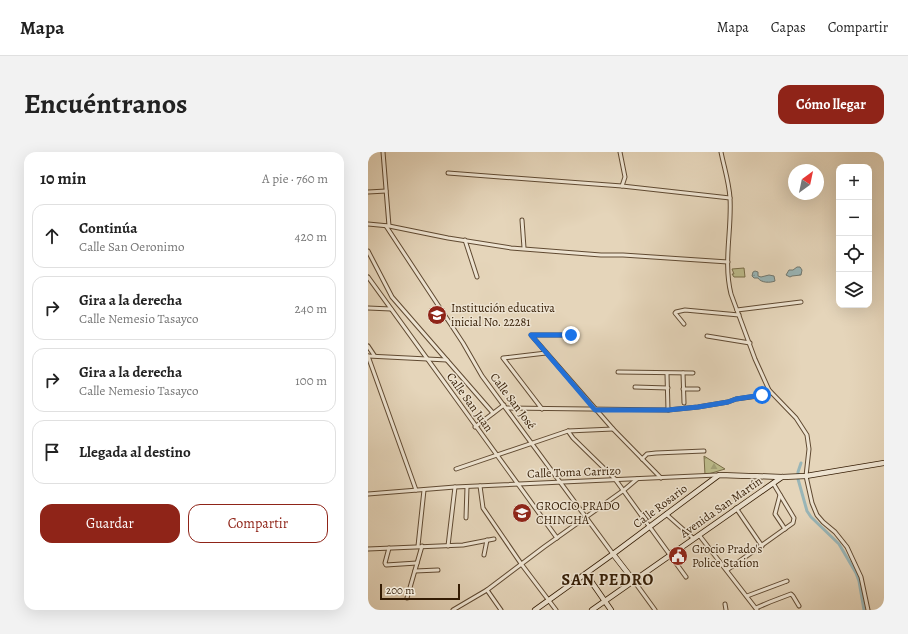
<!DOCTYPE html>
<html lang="es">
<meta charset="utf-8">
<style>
body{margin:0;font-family:Alegreya,serif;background:#f2f2f2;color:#222}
.controls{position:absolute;right:12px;top:12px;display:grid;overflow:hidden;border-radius:8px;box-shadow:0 4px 16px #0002}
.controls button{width:36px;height:36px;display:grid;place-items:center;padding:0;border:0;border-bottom:1px solid #e0e0e0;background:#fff;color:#222;font:20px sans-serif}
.compass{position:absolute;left:420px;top:12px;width:36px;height:36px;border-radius:50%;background:#fff;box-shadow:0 4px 16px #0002;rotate:33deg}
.scale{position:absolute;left:12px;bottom:10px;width:80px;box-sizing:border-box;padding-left:4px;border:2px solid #341c04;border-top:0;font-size:11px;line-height:14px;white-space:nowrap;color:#341c04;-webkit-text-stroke:3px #eee4d2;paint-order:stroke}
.stop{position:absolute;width:12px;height:12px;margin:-9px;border:3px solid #1a73e8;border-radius:50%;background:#fff}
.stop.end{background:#1a73e8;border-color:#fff;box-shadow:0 1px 4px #0008}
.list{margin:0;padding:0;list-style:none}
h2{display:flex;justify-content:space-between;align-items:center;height:52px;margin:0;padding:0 16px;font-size:17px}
h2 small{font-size:13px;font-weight:400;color:#767676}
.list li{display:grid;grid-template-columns:26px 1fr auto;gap:12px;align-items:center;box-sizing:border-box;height:64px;margin:0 8px 8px;padding:0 8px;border:1px solid #e0e0e0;border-radius:12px}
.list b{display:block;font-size:15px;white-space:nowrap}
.list p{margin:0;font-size:13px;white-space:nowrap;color:#767676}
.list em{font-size:13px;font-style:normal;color:#767676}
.actions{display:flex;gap:8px;padding:12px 16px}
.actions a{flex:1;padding:9px 0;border:1px solid #8f2418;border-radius:12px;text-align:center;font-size:14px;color:#8f2418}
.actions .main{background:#8f2418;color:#fff}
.icon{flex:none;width:22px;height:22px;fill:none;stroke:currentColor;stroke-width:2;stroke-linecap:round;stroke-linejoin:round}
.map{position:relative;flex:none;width:516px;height:458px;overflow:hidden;border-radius:12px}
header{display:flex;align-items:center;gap:24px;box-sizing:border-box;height:56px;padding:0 20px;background:#fff;border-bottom:1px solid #e0e0e0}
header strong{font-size:19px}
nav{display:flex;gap:22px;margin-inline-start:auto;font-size:14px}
.intro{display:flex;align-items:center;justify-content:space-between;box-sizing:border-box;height:96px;padding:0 24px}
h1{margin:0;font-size:28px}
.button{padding:10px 18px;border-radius:12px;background:#8f2418;color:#fff;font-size:14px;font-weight:700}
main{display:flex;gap:24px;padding:0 24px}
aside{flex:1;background:#fff;border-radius:12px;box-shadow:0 4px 16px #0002}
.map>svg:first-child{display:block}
</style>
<header>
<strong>Mapa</strong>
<nav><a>Mapa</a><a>Capas</a><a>Compartir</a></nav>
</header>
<div class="intro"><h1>Encuéntranos</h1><a class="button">Cómo llegar</a></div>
<main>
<aside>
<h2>10 min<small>A pie · 760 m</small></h2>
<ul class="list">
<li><svg class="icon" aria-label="ahead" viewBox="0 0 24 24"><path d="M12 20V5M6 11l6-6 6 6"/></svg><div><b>Continúa</b><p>Calle San Oeronimo</p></div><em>420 m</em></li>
<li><svg class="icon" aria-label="right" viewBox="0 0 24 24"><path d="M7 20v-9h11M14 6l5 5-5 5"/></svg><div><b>Gira a la derecha</b><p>Calle Nemesio Tasayco</p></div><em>240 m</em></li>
<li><svg class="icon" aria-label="right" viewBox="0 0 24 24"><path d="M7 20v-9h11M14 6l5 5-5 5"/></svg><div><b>Gira a la derecha</b><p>Calle Nemesio Tasayco</p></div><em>100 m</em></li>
<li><svg class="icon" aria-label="arrive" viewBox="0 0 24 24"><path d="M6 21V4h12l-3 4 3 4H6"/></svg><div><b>Llegada al destino</b></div></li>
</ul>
<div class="actions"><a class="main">Guardar</a><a>Compartir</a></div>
</aside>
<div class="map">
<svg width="516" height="458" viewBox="0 0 516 458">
<defs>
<pattern id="forest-firs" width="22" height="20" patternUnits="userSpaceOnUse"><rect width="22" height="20" fill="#bcbb8a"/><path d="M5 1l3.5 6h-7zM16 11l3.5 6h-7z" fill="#a2a075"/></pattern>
<pattern id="water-ripples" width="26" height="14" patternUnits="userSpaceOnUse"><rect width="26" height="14" fill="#99b6b8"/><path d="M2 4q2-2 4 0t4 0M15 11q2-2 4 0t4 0" fill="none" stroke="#7e9393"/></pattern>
</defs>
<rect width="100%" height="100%" fill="#e5d5ba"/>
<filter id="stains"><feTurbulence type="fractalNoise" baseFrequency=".005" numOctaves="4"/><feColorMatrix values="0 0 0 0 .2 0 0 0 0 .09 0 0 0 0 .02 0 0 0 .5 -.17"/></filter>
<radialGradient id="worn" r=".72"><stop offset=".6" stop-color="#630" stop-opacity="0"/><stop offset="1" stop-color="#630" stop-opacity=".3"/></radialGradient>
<path fill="url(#forest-firs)" stroke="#786c47" d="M336 304 357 317 337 323Z"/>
<path fill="#bcbb8a" stroke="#786c47" d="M376 116 377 125H366L364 122H366L364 117Z"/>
<g fill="url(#water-ripples)" stroke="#717870">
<path d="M429 115H432L434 118 433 123 424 124 422 125 418 123 421 118H425Z"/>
<path d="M387 119 390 120V124L393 125 401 123 406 124 407 129C402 131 393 131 390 126H386L384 124 385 120Z"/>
</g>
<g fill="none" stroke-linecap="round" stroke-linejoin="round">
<path stroke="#99b6b8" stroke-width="3" d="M433 311 430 320V327L439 359 443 365 471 392 488 421 491 429 496 458"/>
<g stroke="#604a32" stroke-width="5">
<g id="street">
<path d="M15 0 21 74"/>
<path d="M252 0 257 25 254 34"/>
<path d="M353 0C356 15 361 30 362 46 364 77 355 110 363 142L387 207 401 238 428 266 439 283 441 297 438 324 444 351 449 363 455 370 467 380 479 395 493 425 500 458"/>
<path d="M80 21 254 34 362 46"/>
<path d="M0 40 18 39"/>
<path d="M154 68 156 96"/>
<path d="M0 72 21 74 80 86 143 96 233 103H255L360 110"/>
<path d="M18 74 95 191 114 224 245 402"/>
<path d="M97 88 109 125"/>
<path d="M0 99 24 145 125 261"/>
<path d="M0 125 189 386"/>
<path d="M0 156 23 157"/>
<path d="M369 158 433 150"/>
<path d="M316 172 307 161 308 160 317 158 371 163"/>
<path d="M203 183H163L245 277 293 326"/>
<path d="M339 184 382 191"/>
<path d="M0 194 6 203"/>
<path d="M0 204 48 338"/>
<path d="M0 204 79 208"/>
<path d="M250 220 325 221"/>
<path d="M315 221 316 251"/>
<path d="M299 222 300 258"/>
<path d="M267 235 300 236"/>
<path d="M315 237H330"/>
<path d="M138 256 300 258 330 255 360 250 368 247 390 244 401 238"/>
<path d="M174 257 135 206 178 201"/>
<path d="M107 275 136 253"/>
<path d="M200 279 205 286 247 327 318 425"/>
<path d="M274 307 279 302 288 301 336 299"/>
<path d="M88 317 200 279 245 277"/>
<path d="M112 334 115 356 154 413 188 458"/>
<path d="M0 342 87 335 349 323"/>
<path d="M412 343 407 362 417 377"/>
<path d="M368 356 394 394"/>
<path d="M298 362 325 386"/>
<path d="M98 366 99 335"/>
<path d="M331 383 389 458"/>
<path d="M50 394 56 338"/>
<path d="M80 394 87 335"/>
<path d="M21 396 17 411 18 413 49 411"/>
<path d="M0 397 95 393 126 387"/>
<path d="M116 403 119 388"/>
<path d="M359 418 425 371 426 366 405 331"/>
<path d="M47 419 70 418"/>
<path d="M266 429 287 458"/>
<path d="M119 438 133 458"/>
<path d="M379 444 419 429"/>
<path d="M39 446 54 394"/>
<path d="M357 452 358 458"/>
<path d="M388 456 402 450 423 442 425 444 431 454"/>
<path d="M85 458 119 438 176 395 256 338 269 327"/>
</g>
</g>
<g stroke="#341c04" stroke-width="6">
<g id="secondary">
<path d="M245 402 266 429"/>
<path d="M218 422 243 458"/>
<path d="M167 458 245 402 351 323 414 325 438 324 516 311"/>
<path d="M224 458 414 325"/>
</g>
</g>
<use href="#street" stroke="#eee4d2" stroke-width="3"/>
<use href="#secondary" stroke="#eee4d2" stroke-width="4.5"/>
</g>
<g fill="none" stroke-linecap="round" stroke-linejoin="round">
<path stroke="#1a73e8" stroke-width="5" d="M203 183H163L227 258H300L330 255 360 250 368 247 394 243"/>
</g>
<defs>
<g id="school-disc" transform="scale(1)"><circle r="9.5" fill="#8f2418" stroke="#eee4d2"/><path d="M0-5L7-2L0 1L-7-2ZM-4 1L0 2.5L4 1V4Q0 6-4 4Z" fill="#fff"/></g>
<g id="civic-disc" transform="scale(1)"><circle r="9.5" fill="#8f2418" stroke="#eee4d2"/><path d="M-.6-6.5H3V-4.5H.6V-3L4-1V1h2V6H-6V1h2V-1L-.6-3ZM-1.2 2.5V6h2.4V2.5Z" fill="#fff"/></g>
</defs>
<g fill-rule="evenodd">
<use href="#school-disc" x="69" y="163"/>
<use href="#school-disc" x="154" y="361"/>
<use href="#civic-disc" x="310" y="404"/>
</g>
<g text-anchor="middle" stroke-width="3" stroke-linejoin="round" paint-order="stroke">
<g font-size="12" fill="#341c04" stroke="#eee4d2" text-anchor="start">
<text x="83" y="160">Institución educativa<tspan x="83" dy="14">inicial No. 22281</tspan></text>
<text x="168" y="358">GROCIO PRADO<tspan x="168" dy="14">CHINCHA</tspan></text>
<text x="324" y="401">Grocio Prado's<tspan x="324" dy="14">Police Station</tspan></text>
</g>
<g font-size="12" fill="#341c04" stroke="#eee4d2">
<text transform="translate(145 249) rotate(53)" y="4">Calle San José</text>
<text transform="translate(102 250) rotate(54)" y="4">Calle San Juan</text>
<text transform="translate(206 320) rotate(-2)" y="4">Calle Toma Carrizo</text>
<text transform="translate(292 354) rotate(-37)" y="4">Calle Rosario</text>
<text transform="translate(353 355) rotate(-35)" y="4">Avenida San Martín</text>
</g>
<g font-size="16" font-weight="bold" letter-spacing="1" fill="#341c04" stroke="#eee4d2">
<text x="240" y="433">SAN PEDRO</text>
</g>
</g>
<rect width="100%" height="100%" filter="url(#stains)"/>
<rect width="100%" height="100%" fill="url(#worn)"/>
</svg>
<div class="controls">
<button>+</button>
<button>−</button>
<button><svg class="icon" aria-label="locate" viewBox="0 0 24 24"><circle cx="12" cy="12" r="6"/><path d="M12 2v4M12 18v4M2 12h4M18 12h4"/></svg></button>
<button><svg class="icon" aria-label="layers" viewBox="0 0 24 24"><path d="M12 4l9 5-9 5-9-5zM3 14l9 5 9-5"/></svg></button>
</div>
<svg class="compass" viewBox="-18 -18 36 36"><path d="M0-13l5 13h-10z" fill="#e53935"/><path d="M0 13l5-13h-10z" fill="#767676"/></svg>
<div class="scale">200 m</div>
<div class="stop" style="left:394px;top:243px"></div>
<div class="stop end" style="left:203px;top:183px"></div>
</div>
</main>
